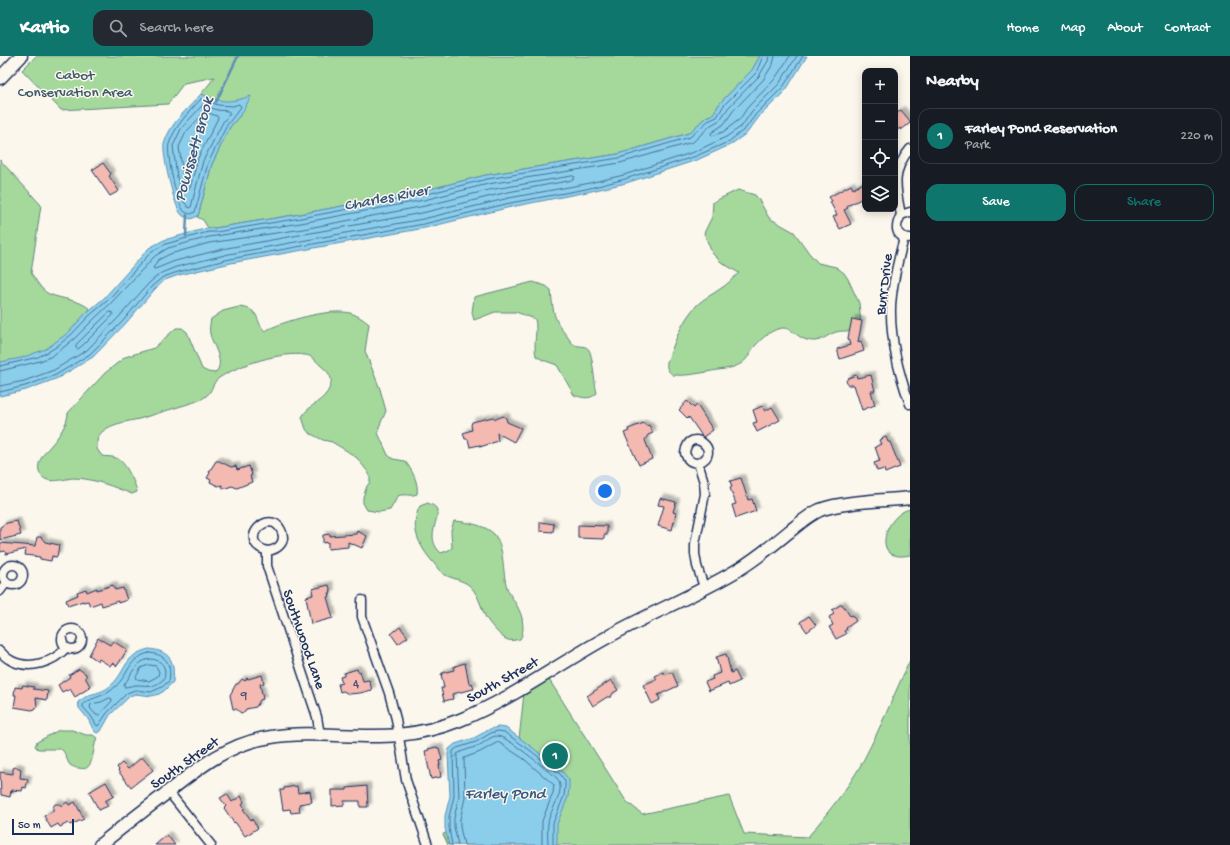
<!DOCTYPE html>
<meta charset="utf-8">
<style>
body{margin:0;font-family:"Gochi Hand",sans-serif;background:#242831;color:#f1f3f6}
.controls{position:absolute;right:12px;top:12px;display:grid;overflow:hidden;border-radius:8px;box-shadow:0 2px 10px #0003}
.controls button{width:36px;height:36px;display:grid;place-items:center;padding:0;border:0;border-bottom:1px solid #363941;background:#171b24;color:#f1f3f6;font:20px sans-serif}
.scale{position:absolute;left:12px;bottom:10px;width:62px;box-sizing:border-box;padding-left:4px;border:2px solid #1b2f5e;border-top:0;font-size:11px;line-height:14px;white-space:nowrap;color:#1b2f5e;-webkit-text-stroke:3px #fbf7ec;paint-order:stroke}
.you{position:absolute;left:605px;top:435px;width:14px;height:14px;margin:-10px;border:3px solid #fff;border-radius:50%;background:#1a73e8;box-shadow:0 0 0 6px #1a73e833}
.badge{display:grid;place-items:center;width:26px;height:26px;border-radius:50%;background:#0f766e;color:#fff;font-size:13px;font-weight:700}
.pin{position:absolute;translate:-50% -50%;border:2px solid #fff;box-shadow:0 1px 4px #0006}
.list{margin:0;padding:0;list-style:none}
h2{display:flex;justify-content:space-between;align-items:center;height:52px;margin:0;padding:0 16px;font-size:17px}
h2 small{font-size:13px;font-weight:400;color:#9ea1a6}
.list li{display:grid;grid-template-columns:26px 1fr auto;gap:12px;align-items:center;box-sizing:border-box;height:56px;margin:0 8px 8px;padding:0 8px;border:1px solid #363941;border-radius:12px}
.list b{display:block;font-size:15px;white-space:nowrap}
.list p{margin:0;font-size:13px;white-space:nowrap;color:#9ea1a6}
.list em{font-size:13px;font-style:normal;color:#9ea1a6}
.actions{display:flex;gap:8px;padding:12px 16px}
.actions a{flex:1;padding:9px 0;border:1px solid #0f766e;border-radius:12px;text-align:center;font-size:14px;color:#0f766e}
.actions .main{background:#0f766e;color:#fff}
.icon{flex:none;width:22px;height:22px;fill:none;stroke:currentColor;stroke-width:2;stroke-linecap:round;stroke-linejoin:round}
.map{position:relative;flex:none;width:910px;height:789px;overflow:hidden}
header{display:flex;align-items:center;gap:24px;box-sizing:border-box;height:56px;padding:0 20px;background:#0f766e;color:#fff}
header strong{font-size:19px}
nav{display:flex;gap:22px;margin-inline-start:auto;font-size:14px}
.search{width:280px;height:36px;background:#242831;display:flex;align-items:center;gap:10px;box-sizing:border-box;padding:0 14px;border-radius:12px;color:#9ea1a6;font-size:15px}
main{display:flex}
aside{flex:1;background:#171b24}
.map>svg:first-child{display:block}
</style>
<header>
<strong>Kartio</strong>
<div class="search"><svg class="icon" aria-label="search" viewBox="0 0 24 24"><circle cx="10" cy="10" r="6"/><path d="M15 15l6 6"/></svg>Search here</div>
<nav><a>Home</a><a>Map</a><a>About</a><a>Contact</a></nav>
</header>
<main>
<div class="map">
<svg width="910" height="789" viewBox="0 0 910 789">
<defs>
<filter id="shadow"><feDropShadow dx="3.5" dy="-3.5" stdDeviation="1" flood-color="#0004"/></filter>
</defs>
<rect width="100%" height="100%" fill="#fbf7ec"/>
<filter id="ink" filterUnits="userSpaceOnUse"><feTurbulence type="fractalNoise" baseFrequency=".025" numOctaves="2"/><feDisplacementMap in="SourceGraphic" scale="8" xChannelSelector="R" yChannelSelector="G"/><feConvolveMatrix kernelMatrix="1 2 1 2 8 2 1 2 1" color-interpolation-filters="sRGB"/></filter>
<g filter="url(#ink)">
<g fill="#a5d99b" stroke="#60847c">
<path d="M36 0H760L752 14 720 47 713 58 706 61 689 77 618 98 486 119 422 135 300 158 215 172H208L203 164 197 161 198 160 212 108 230 71 242 57 234 46 218 45 201 38 215 21 184 27 168 48 61 54 22 14Z"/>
<path d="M0 104 41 149 31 217C36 224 41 234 49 238 64 244 78 243 90 253L82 262 85 264 50 294 0 311Z"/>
<path d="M738 134 755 139 759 144 769 162 794 176 809 197 818 207 836 211 844 217 848 223 859 247 861 268C849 279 849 273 836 276 824 280 820 289 804 283 797 280 791 272 783 272 773 272 761 283 755 290 750 295 749 302 742 307 731 314 719 313 707 316 695 318 685 320 673 319 668 315 666 313 667 306 675 286 681 265 697 249 704 242 712 239 720 233 727 229 733 222 739 217L721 206 712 197 704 177 712 161 713 146Z"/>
<path d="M533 226 546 230 551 234C553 254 553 264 567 280 569 283 572 288 575 289 580 291 586 289 589 294 593 300 594 327 597 337 590 344 583 342 574 339L557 309 543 304 536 300C533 288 538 275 535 263L516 256H495L474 264 472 257 474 241Z"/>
<path d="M239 251C262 253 254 265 265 275 283 265 330 252 350 257 357 259 363 263 369 268L365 295 380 333 386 355 379 371 378 377 388 399 393 403 405 405C412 414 419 427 417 438 410 441 405 437 398 440L390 454 379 456 367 454 363 447V441L367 430 370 426V421L368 416 357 402 347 395 332 386 323 384 309 377 306 373 302 361C309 348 324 346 330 331 334 320 327 315 320 309 316 305 311 299 305 299 282 295 238 309 219 322 213 326 213 332 209 337 205 343 195 346 188 348 172 353 155 358 139 363 126 366 105 368 98 381 97 384 97 389 97 393L102 400C107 401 113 400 118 403 125 406 136 428 137 436L132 438C114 431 93 422 73 422 63 423 47 429 41 419 32 406 50 392 57 382 62 375 68 365 68 357L105 317 125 301 154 292 176 272H182L187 276 202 313 208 316 215 317C226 307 213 290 210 278 209 273 210 268 211 263L223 255Z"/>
<path d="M428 447C431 449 434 449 436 452 442 462 423 481 441 497L447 495 452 492 451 474 454 465C467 466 485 469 494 478 505 490 502 517 507 532 511 542 519 550 522 562 523 569 524 577 520 583 516 584 512 585 508 584 501 582 488 566 485 560 481 550 478 538 470 530 462 523 450 523 442 517 438 514 436 509 432 505 419 490 409 470 420 450Z"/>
<path d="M910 453V499C869 508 885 458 910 453Z"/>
<path d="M910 604V789H448L443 778 456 773 518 693 524 637 548 622 626 745 642 758 729 740 744 778 808 781C827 757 847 734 862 707 880 674 894 638 910 604Z"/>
<path d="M59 674H72L86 679H93L97 682C92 692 95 717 79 712 76 712 73 711 70 709 66 704 67 698 61 693H38L35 690 37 686Z"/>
</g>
<g fill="#8bceec" stroke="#5e8eb3">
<path d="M760 0H807L786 34 759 61 747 77 730 89 697 104 626 127 587 136 511 151 425 172 231 207 179 219 165 224 155 233 126 267 93 301 58 322 26 334 0 340V306L21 302 46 293 69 276 86 257 104 242 149 192 164 184 208 172H215L300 158 422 135 486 119 618 98 689 77 706 61 713 58 720 47 752 14Z"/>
<path d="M201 38C223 47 229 47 251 40L242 57 230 71 212 108 198 160 191 163C188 162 184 161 182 159 174 152 162 98 164 88 170 67 187 54 201 38Z"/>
<path d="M149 593C171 595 175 606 173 626L164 635 159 638 152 640 135 638 130 640 110 659 101 675 97 677 94 675 88 663 79 652 78 646C81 644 85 641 89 639 96 637 102 636 109 631 127 617 122 599 149 593Z"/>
<path d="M498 671 506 672 533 692 563 716 569 724V731L568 741 557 768V789H449L445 772V760L450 740 448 698 449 693 455 688 474 682 490 673Z"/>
</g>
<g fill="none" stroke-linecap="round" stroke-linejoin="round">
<g stroke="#486f97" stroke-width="1">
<path d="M775 0 773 8 763 24 733 55 724 68 711 77 712 80 723 76 740 63 747 52 774 24 790 0"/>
<path d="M201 43 218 49 233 50 239 48 241 51 227 69 208 107 195 156 191 158C190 158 185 156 185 156 177 150 166 97 169 88 175 70 188 57 201 43Z"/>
<path d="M203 49 217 54 228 55 230 57 223 66 203 105 191 151 189 152 184 146 177 121 173 90 181 73Z"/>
<path d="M206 56 217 60 218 62 198 102 190 132 188 133 183 120 179 91 186 76 204 57Z"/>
<path d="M573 120 575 121 573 124 508 136 422 157 227 192 175 205 155 213 153 212 158 204 170 198 209 187 303 173 425 150 489 134Z"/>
<path d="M110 256 113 257V259L83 289 78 293 76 292V289Z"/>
<path d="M0 310 38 301 48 296 56 291 71 279 89 260 107 245 152 195 166 188 208 176H216L301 162 423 139 487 123 619 102 690 81 708 65 717 61 724 49 756 17 763 0"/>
<path d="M0 315 40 305 50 301 59 295 75 282 93 264 110 248 155 200 168 192 209 181 301 167 424 144 488 128 620 107 693 86 711 69 720 64 728 52 759 20 768 5 769 0"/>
<path d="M0 330 24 325 54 314 87 294 119 261 149 227 161 217 176 211 229 198 423 163 509 142 585 128 624 119 694 96 726 81 742 70 752 55 779 28 797 0"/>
<path d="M0 336 25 330 56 319 90 298 123 265 152 230 163 221 178 216 230 203 424 168 510 147 586 133 625 123 696 100 728 86 745 73 756 58 783 31 803 0"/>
<path d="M149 597C166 598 172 608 169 625L162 631 151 636 135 634 127 637 107 657 99 669 97 670 91 660 83 651V648C94 640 106 641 116 630 130 617 128 602 149 597Z"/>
<path d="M149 603C162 603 167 611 164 623 152 633 151 629 137 629 133 629 128 631 124 631V629C132 618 135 606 149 603Z"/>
<path d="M150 609 156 610 159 616 158 620 149 625 137 623 136 621 141 612Z"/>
<path d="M110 642 112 643V645L99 659H96L90 652 91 648 101 646Z"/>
<path d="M452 789 449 772V761L454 740 453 695 457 692 476 686 491 677 498 675 504 676 531 695 560 718 565 725V731L564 740 553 767V789"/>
<path d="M458 789 454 771V762L459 741 457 698C463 694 471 693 477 690 484 688 489 681 496 680 507 679 546 714 557 722 567 736 550 752 548 767 547 774 548 782 548 789"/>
<path d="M464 789 460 771V763L465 742 464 702 480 696 498 686 524 703 554 729 553 737 542 765V789"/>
</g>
<g stroke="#5e8eb3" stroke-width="2.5">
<path d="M216 46 238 0"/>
<path d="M186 180 187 159"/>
</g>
</g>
<g fill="#f4b9b1" stroke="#1b2f5e" filter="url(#shadow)">
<path d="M901 54 910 65V67L901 74 900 72 895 76V59Z"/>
<path d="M103 107 111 118 109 120 119 135 110 140 92 114Z"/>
<path d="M865 126V141L847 150 848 152 844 154 851 168 840 173 833 161 837 159 830 146 832 145 829 141 851 129 853 133Z"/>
<path d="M852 263 862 265 858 286 861 285 864 295 840 303 837 293 850 289 848 282Z"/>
<path d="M856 319 857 322 871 319 875 335H871L875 349 862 354 854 329H848L846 325 848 322Z"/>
<path d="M687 345 694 352 697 349 713 374 703 381 702 380 689 361 688 363 679 354Z"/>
<path d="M763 350 765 355 772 351 780 364 757 376 753 367 757 366 753 354Z"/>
<path d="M503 360 506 362 507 366 521 372 514 386 497 377 498 385 480 391V389L470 391 468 383H465L463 377 472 374 471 369 472 366 493 361 496 363Z"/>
<path d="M644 367 646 370 649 369 653 377 648 379 645 384 652 403 639 409 624 377 629 375 628 373Z"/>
<path d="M886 381 888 386H890L900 411 885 417 884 413 877 415 874 407 880 405 875 391 881 388 879 384Z"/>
<path d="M216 405H219L231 411 236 410 237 414 249 410 252 419 250 420 252 426 237 432 232 430 223 433 222 429 218 430 210 426 211 424 207 422 210 417 209 416Z"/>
<path d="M741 422 748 444 752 443 756 455 736 462 732 449 736 448 730 432 732 431 730 425Z"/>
<path d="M660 442 676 446 673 456 676 457 672 474 658 470 664 450 658 449Z"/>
<path d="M17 465 21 479 0 484V471L7 467Z"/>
<path d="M540 466 554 468 553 476 540 475Z"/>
<path d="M578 469 607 470V479H604V483L578 482Z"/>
<path d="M357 475 367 480 362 492 348 486V491L328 493V486L323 487V479L330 478V480L356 478Z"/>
<path d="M37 481H41L45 486 59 489 57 501 52 500 51 505 40 503V501L25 499 26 493 6 498 5 495 0 496V487L35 490Z"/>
<path d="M113 529 115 534 123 532 127 544 118 547V545L102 550 101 546 90 550 88 545 83 546V545L68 550 66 544 78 539 77 536 86 533 87 536 97 532V534Z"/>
<path d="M329 529 331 537H329L330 540 327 541 333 562 311 568 306 541 313 539 312 533Z"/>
<path d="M842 548 850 560 852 559 856 565 846 572 847 573 844 575 846 578 836 583 829 571 833 569 829 561 834 558 832 554Z"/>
<path d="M809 560 816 569 807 576 800 566Z"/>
<path d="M400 571 408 581 398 588 391 578Z"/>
<path d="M98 582 110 589 113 585 127 594 117 610 112 607 110 610 99 603 98 605 89 599Z"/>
<path d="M726 598 731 617 735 615 740 625 729 630 728 627 709 635 705 626 713 623 712 620 720 617 716 601Z"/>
<path d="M465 607 469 628 472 627 474 633 452 638 453 643 444 645 441 632H444L441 618H443L442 617 454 614 453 611H455V610Z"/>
<path d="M79 613 86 618V623L90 630 88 631 89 632 75 641 70 633 67 635 66 634 62 636 58 629 70 621 69 619Z"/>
<path d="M357 613 358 616 360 615 363 625 369 624 372 634 360 637 349 638 343 635 340 636 338 628 342 627 340 621 344 620V617Z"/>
<path d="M663 616 665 619 672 616 678 630 658 639 660 644 652 648 643 629 657 623 655 620Z"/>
<path d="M262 619 264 627 260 628 263 643 260 644 256 651 246 653 244 656 241 657 236 653H233L230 639 236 628H238L242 623 245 625 247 622 248 623Z"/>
<path d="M611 624 618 634 613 637 611 641H607L593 650 587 640Z"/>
<path d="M23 629 34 631 33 633 48 635 47 644 36 642 37 650 35 653 32 654 14 651 16 639H14L15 631 22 632Z"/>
<path d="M437 691V692H439L442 704 439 705 440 709H439L441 721 431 723 425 695 429 694 428 693Z"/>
<path d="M142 701 153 714 131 731 118 715 119 714 117 711 122 707 128 713Z"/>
<path d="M16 711 21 713 20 722 28 723 26 732 23 731 22 735 12 734V736L11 735 10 741 1 739 0 716 13 718V712Z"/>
<path d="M106 726 114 740 105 745 108 750 99 754 89 736Z"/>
<path d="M297 730 298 737 310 735 312 746 299 748 300 756 291 757 290 753 283 754 280 734H284V732Z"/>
<path d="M367 730 368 751H360V745H344V749L332 750V734H347V732Z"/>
<path d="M227 738 232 746 241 740 244 746 242 748 245 752 243 753 251 764 252 763 258 772 245 780 235 766 234 767 224 752 226 750 220 742Z"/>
<path d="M67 746 69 749 75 746 84 763 70 769 68 767 60 771 58 768 51 772 44 760 53 755V751L55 748H59L62 750Z"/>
<path d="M167 779 175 789H155Z"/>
</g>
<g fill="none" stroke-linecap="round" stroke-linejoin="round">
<g stroke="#1b2f5e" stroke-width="11">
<g id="street">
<path d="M910 156 901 159C895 170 894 181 910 182"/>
<path d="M901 159C896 133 891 115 910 93"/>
<path d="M904 182C898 204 892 228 891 251 890 284 899 318 910 348"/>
<path d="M698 407C691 407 687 404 685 397 689 367 725 397 698 407L704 426 705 438 695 488V498L697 510 704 531"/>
<path d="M267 495C235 485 270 451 281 474 287 486 278 494 267 495V510L317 661 320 679"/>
<circle cx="13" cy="519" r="10"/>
<path d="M0 535 6 527"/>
<path d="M362 544V561L389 637 396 663 406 724 428 789"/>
<circle cx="72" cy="583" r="10"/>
<path d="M0 595C3 599 8 603 12 605 30 614 54 606 66 592"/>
<path d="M168 735 211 789"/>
</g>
</g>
<g stroke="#1b2f5e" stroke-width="15">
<g id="secondary">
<path d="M0 22 21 0"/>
<path d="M100 789C121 772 143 755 164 739 197 713 228 687 271 681 313 674 356 683 398 679 419 677 440 672 460 664 512 643 557 609 606 582 648 558 694 540 736 515 755 504 773 489 790 475 800 467 809 459 820 454 844 445 884 445 910 442"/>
</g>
</g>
<use href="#street" stroke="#fbf7ec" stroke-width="8"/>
<use href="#secondary" stroke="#fbf7ec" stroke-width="12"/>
</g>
</g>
<g text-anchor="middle" stroke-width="3" stroke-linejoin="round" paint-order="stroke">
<g font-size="13" fill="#515273">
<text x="356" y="631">4</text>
<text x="244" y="643">9</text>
</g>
<g font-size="15" fill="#3e5a6d" stroke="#fbf7ec">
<text x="75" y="23">Cabot<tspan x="75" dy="17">Conservation Area</tspan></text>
</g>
<g font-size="15" fill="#1b2f5e" stroke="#fbf7ec">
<text transform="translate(883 228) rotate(-83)" y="5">Burr Drive</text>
<text transform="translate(305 583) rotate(71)" y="5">Southwood Lane</text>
<text transform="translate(502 623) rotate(-29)" y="5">South Street</text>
<text transform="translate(184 706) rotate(-35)" y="5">South Street</text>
</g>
<g font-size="16" font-style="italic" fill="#375782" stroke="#fbf7ec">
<text transform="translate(192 93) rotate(-74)" y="6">Powissett Brook</text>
<text transform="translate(386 140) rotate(-11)" y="6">Charles River</text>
<text x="505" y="742">Farley Pond</text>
</g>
</g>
</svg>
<div class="controls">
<button>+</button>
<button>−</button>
<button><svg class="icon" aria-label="locate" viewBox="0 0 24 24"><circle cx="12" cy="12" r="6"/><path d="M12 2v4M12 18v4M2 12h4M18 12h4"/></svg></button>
<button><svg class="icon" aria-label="layers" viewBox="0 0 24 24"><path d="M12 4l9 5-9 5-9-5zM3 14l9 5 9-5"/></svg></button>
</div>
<div class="scale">50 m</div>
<div class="you"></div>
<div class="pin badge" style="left:555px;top:700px">1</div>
</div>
<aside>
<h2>Nearby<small></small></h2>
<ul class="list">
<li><span class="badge">1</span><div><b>Farley Pond Reservation</b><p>Park</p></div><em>220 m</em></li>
</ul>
<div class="actions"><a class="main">Save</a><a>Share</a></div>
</aside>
</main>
